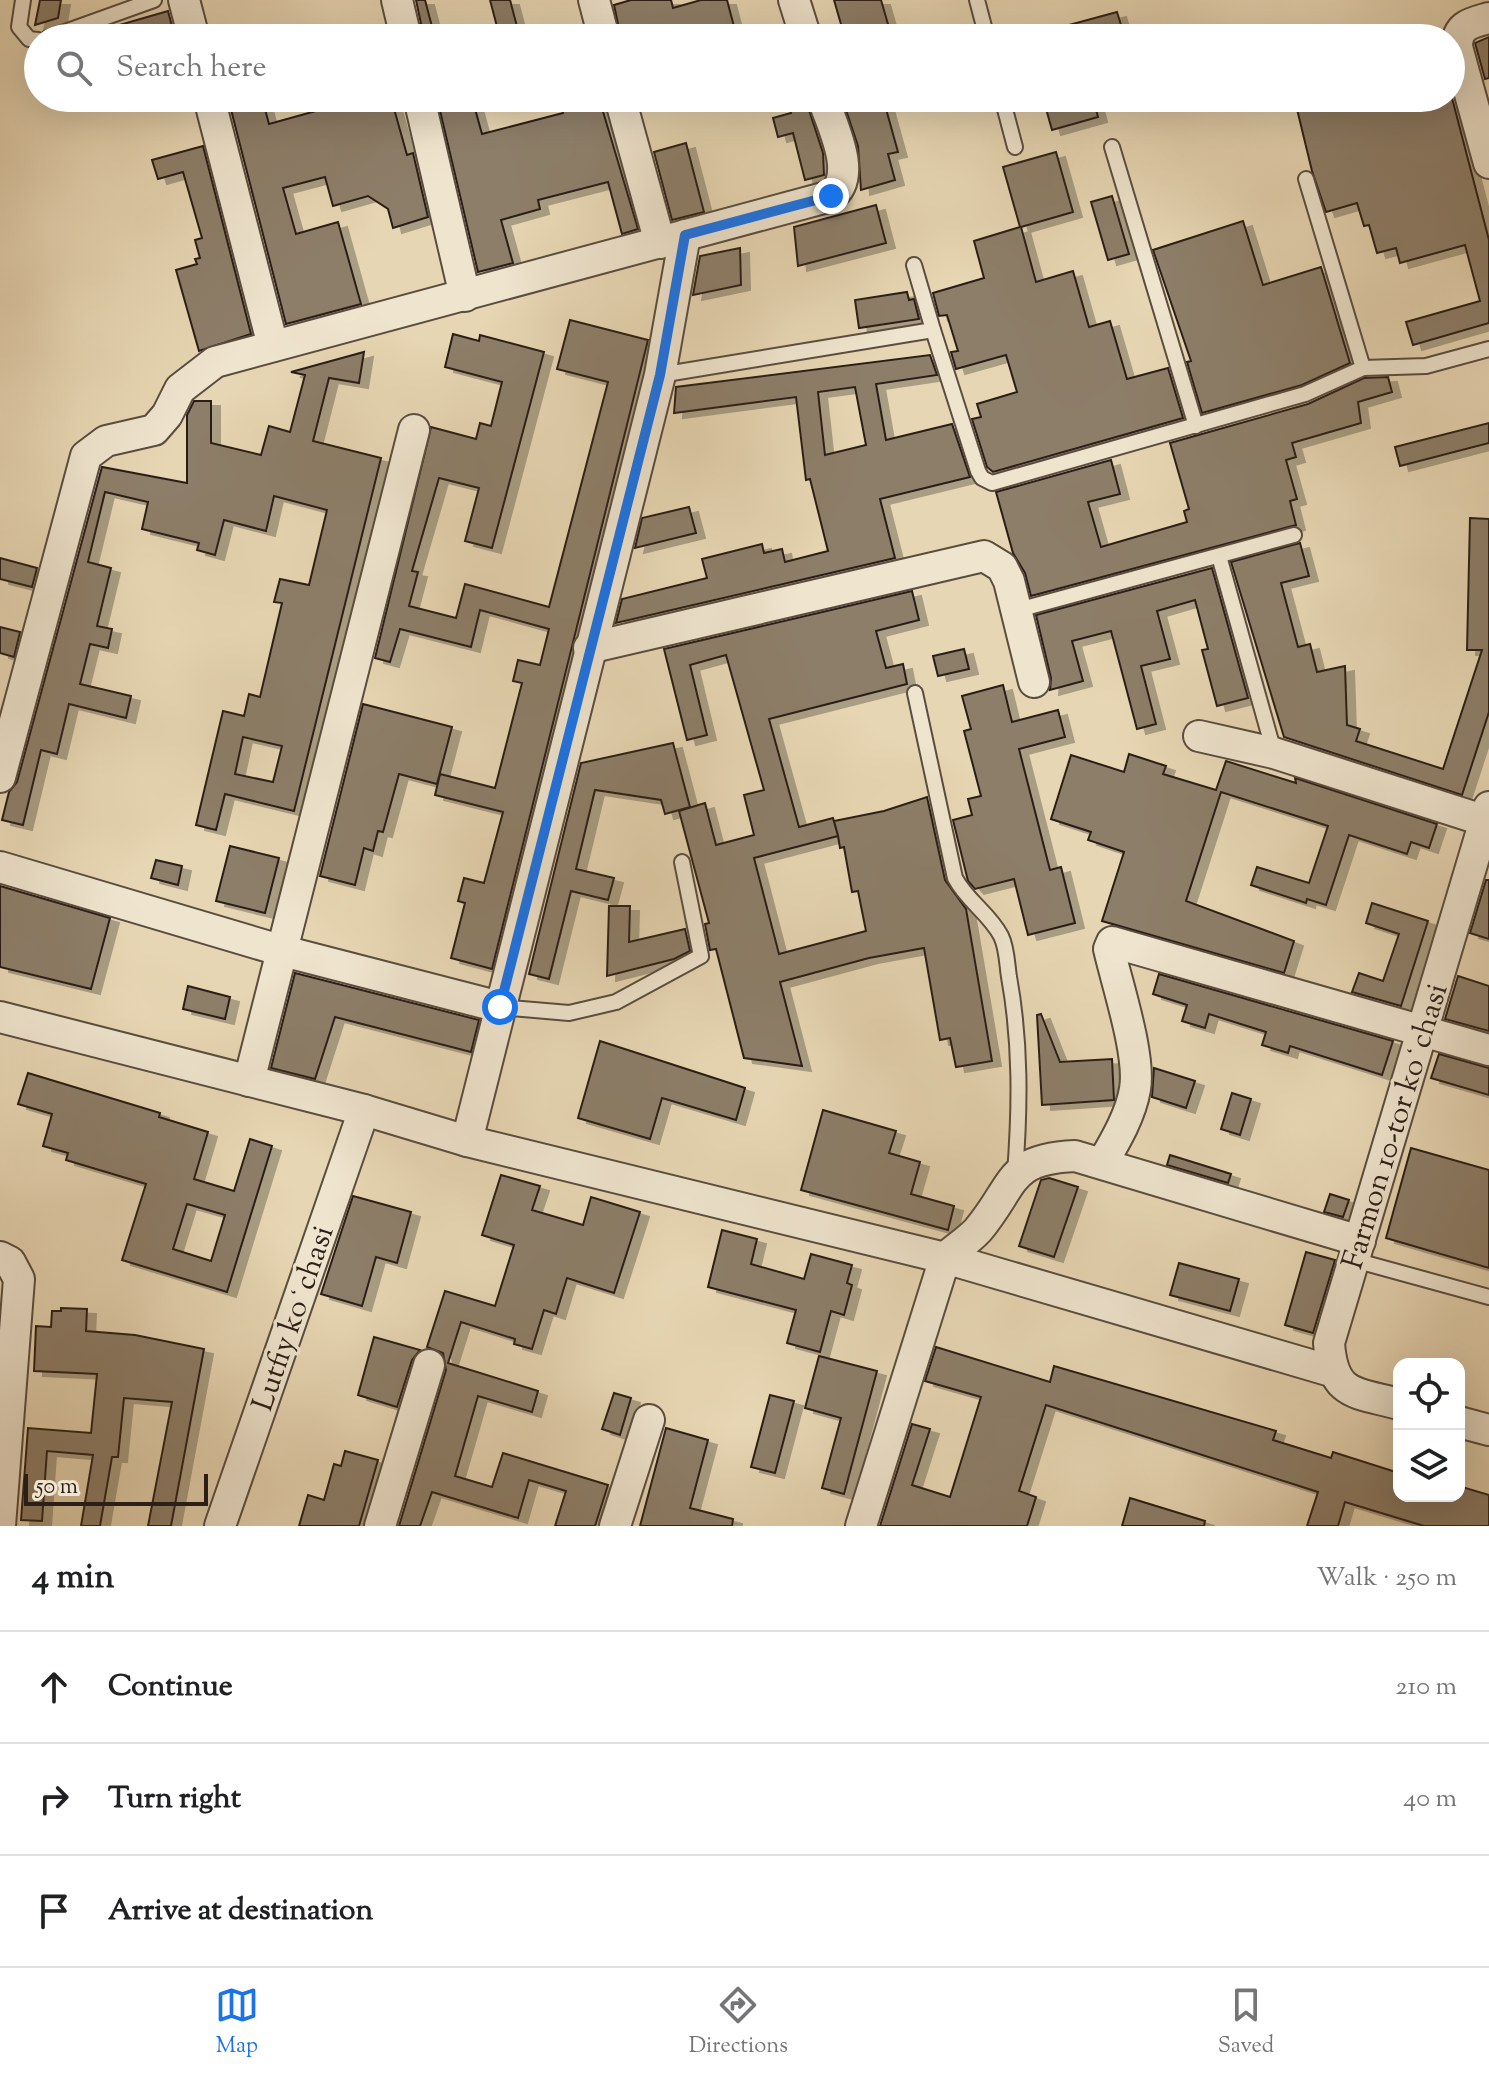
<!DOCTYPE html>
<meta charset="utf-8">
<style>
body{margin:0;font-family:"Sorts Mill Goudy",serif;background:#f2f2f2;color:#202124}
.controls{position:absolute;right:24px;bottom:24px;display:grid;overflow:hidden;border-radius:16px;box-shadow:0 8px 32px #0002}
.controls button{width:72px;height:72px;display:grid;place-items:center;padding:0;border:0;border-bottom:2px solid #e0e0e0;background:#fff;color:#202124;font:40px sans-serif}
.scale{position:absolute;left:24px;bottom:20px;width:184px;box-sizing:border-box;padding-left:8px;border:4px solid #2b1f18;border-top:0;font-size:22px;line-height:28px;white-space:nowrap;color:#2b1f18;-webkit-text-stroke:6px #efe4ce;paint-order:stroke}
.stop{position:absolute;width:24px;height:24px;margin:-18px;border:6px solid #1a73e8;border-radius:50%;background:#fff}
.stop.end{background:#1a73e8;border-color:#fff;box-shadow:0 2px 8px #0008}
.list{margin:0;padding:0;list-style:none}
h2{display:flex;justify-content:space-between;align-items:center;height:104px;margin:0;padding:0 32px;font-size:34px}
h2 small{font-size:26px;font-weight:400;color:#757577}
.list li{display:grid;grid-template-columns:52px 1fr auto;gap:24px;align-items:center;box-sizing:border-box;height:112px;padding:0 32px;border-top:2px solid #e0e0e0}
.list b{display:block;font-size:30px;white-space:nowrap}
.list em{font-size:26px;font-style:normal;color:#757577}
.icon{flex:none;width:44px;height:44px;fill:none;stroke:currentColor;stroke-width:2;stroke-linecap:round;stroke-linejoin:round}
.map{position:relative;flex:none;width:1489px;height:1526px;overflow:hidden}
.search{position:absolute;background:#fff;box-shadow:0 8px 32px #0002;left:24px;right:24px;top:24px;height:88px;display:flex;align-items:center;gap:20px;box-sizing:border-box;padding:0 28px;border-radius:44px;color:#757577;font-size:30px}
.sheet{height:440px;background:#fff}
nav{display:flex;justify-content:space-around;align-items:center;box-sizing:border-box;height:112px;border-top:2px solid #e0e0e0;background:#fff;font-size:22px;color:#757577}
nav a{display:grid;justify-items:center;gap:4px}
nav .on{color:#1a73e8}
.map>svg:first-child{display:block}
</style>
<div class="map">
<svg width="1489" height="1526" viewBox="0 0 1489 1526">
<defs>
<filter id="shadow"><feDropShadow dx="9" dy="5" stdDeviation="0" flood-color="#0004"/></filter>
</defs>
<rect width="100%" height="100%" fill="#e7d6b3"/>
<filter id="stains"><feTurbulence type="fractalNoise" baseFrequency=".0025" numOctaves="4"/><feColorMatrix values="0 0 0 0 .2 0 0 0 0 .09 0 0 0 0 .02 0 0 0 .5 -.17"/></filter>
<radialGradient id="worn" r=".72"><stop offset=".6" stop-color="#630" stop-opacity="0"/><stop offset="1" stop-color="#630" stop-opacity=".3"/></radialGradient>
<g fill="#8d7e69" stroke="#2b1f18" stroke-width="2" fill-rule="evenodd" filter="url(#shadow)">
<path d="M40 0H61L58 18 35 25Z"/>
<path d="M416 0H425L435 38H424Z"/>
<path d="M490 0H510L520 38H500Z"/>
<path d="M631 0H671L673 8 701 0H727L737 38H621L614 5Z"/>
<path d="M834 0H881L892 38H845Z"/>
<path d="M168 11 175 38H95V32Z"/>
<path d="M1117 12 1125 38H1044L1043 32Z"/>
<path d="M1489 37V78L1485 79 1475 43Z"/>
<path d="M228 98H262L269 124 341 104 339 98H391L407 155 413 153 428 217 393 228 388 209 368 196 333 206 325 177 283 188 296 234 338 222 361 304 286 324Z"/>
<path d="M437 98H472L482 134 563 113 559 98H599L638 229 622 234 608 182 538 200 540 209 501 220 513 263 478 272Z"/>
<path d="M787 98H805L823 153 824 175 805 180 793 133 778 137 773 118 791 113Z"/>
<path d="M842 98H883L898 152 888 154 895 180 861 190 858 146Z"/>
<path d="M1043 98H1093L1098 117 1052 130Z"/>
<path d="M1323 98H1452L1489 240V323L1413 345 1406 322 1480 301 1465 245 1400 263 1396 248 1377 253 1369 225 1364 226 1357 203 1326 212 1312 171 1296 105Z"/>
<path d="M686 143 704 212 672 220 654 152Z"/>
<path d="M203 146 251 334 199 351 176 270 197 264 195 259 200 258 195 240 202 238 183 172 158 179 152 160Z"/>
<path d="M1056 152 1073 212 1021 227 1036 282 1073 271 1089 327 1110 321 1127 379 1168 368 1183 418 993 472 987 467 972 419 981 417 977 404 1017 392 1006 355 956 369 951 352 958 351 947 315 939 316 933 293 984 278 974 241 1020 227 1003 167Z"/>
<path d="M1112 196 1129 254 1108 260 1091 202Z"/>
<path d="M876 205 886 243 798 266 794 227Z"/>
<path d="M1243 221 1263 285 1321 267 1350 363 1302 385 1202 413 1187 362 1191 361 1153 250Z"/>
<path d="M740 248 741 285 693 295 700 256Z"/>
<path d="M907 292 909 300 914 299 919 319 859 328 855 300Z"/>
<path d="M570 320 648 340 492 969 451 958 465 903 458 901 464 878 484 883 503 812 435 795 440 774 495 788 522 683 513 681 518 660 540 665 549 629 480 610 471 647 400 629 390 662 375 658 431 427 476 439 480 423 491 426 502 382 445 367 453 334 479 341 480 335 544 352 492 548 465 541 479 488 439 478 412 571 418 572 409 606 456 618 465 584 549 607 608 382 557 369Z"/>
<path d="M364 352 359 383 329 378 313 441 381 458 294 811 225 794 216 830 196 825 223 711 244 716 249 694 260 697 282 603 274 602 280 579 309 585 327 510 274 496 266 531 224 520 215 555 197 550 199 543 142 529 148 502 105 492 88 562 111 568 97 626 112 629 108 648 90 644 80 684 131 696 126 718 69 704 57 754 41 750 23 825 2 820 9 792 17 782 102 467 187 483V415L194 401H211V443L261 455 269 426 290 432 305 375 291 372ZM243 737 282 746 273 782 235 774Z"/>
<path d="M930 355 937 375 876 384 886 440 952 424 970 477 880 499 895 558 616 623 622 599 707 578 702 559 762 544 764 553 782 549 785 562 828 551 810 479 806 480 796 397 674 413 676 387ZM855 387 866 445 825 455 818 392Z"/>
<path d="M1388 377 1392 392 1358 402 1361 423 1292 443 1296 457 1286 460 1297 499 1290 501 1296 525 1031 596 1025 573 1013 553 996 492 1111 460 1120 494 1088 502 1101 547 1187 522 1184 511 1189 509 1170 443 1308 404 1364 378Z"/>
<path d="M1489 423V443L1400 466 1395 447Z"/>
<path d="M689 507 696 533 635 548 642 518Z"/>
<path d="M1470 518 1489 519V712L1462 795 1284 737 1231 562 1300 543 1309 576 1281 583 1298 647 1310 644 1317 672 1345 666 1347 725 1360 729 1356 741 1443 769 1482 650H1467Z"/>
<path d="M0 558 37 568 32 587 0 579Z"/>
<path d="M1212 568 1248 698 1217 706 1202 650 1208 649 1195 600 1157 611 1170 659 1141 666 1156 724 1137 729 1111 631 1072 641 1083 681 1050 690 1051 678 1036 615Z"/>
<path d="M912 591 919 620 876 631 886 668 903 664 907 684 769 719 799 827 833 818 838 836 834 821 884 811 927 797 945 880 966 909 992 1061 956 1067 950 1038 940 1040 924 948 869 958 780 982 802 1066 744 1058 716 949 710 950 705 924 709 923 679 811 705 803 716 845 754 835 744 795 764 790 726 655 690 665 707 735 687 740 664 649ZM838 836 840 848 844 847 852 892 858 891 866 931 779 954 754 858Z"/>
<path d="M0 627 20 632 14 657 0 653Z"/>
<path d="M964 649 969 669 938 676 933 656Z"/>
<path d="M1003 685 1012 722 1058 710 1065 737 1019 749 1050 870 1061 867 1075 923 1028 935 1014 879 975 889 968 881 953 820 972 815 968 799 981 796 964 731 971 729 962 696Z"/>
<path d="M363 704 452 727 437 784 399 774 383 832 378 831 373 851 364 848 355 885 320 876Z"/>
<path d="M673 743 690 807 665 814 661 800 595 790 576 869 614 878 608 900 571 891 549 979 529 974 581 763Z"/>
<path d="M1129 754 1166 766 1163 774 1216 790 1226 761 1296 783 1295 778 1437 824 1429 848 1411 842 1407 854 1349 835 1326 905 1307 899 1306 903 1251 885 1257 867 1309 883 1328 826 1221 792 1186 901 1294 941 1284 973 1102 921 1124 852 1088 840 1091 832 1051 819 1071 755 1124 772Z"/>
<path d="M230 846 279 858 265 913 216 901Z"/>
<path d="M156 860 182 866 178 885 151 878Z"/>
<path d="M1486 880H1489V939L1470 933Z"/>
<path d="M0 886 110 918 91 989 0 967Z"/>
<path d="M1372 903 1428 921 1401 1006 1352 992 1359 973 1383 981 1399 934 1366 923Z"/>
<path d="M609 906H630L629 942 685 929 690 951 674 959 607 976Z"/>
<path d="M295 973 479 1020 471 1052 335 1017 315 1079 271 1068Z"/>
<path d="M1159 974 1393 1041 1382 1075 1290 1046 1288 1053 1262 1045 1266 1032 1209 1014 1205 1028 1182 1021 1187 1005 1153 994Z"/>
<path d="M1458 976 1489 986V1031L1445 1019Z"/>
<path d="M188 986 230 997 225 1019 183 1009Z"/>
<path d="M1041 1014 1060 1062 1112 1059 1114 1100 1042 1105 1037 1015Z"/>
<path d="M600 1041 745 1088 736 1120 662 1098 650 1139 578 1118Z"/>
<path d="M1439 1054 1489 1068V1095L1431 1078Z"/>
<path d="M1154 1068 1195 1081 1186 1108 1152 1097Z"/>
<path d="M28 1073 160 1113 159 1117 208 1132 194 1179 234 1191 250 1139 272 1146 227 1292 122 1260 146 1184 66 1160 68 1153 43 1146 52 1114 18 1104ZM187 1204 225 1215 211 1261 173 1249Z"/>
<path d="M1232 1093 1251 1099 1240 1135 1221 1129Z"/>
<path d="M823 1110 896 1131 889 1153 920 1162 911 1194 954 1206 948 1230 801 1190Z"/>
<path d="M1411 1148 1489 1170V1268L1386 1238Z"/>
<path d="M1170 1155 1231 1174 1228 1183 1167 1165Z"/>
<path d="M501 1175 540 1186 532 1210 583 1225 591 1197 640 1212 614 1293 567 1278 556 1314 544 1310 532 1349 514 1344 515 1339 461 1322 448 1363 538 1391 532 1412 478 1396 455 1476 492 1487 503 1453 608 1485 595 1526H555L566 1491 529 1480 518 1518 432 1492 420 1526H399L446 1370 443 1353 427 1347 445 1291 495 1306 514 1245 482 1235Z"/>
<path d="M1049 1178 1078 1187 1054 1257 1019 1246 1041 1180Z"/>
<path d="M1330 1194 1349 1200 1343 1217 1324 1212Z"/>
<path d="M353 1196 411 1212 397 1263 376 1257 362 1306 321 1294Z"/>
<path d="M722 1230 757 1239 751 1264 804 1279 811 1254 852 1265 847 1283 852 1285 844 1315 831 1311 820 1352 787 1343 796 1310 708 1287Z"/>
<path d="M1306 1252 1335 1260 1313 1333 1285 1325Z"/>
<path d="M1179 1263 1239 1279 1230 1311 1170 1295Z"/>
<path d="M61 1308 87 1309 86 1331 135 1335 204 1349 171 1526H148L172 1402 124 1398 118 1457H112L100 1526H81L93 1455 47 1451 42 1521 21 1520 28 1428 91 1433 97 1374 34 1371 36 1326 51 1327 52 1311H61Z"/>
<path d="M374 1337 420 1350 412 1360 397 1407 358 1395Z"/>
<path d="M936 1347 1050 1382 1054 1366 1276 1431 1273 1440 1331 1458 1333 1452 1399 1473V1496H1459V1486L1489 1495V1526H1424L1345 1502 1338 1526H1307L1318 1492 1046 1405 1019 1491 1036 1497 1027 1526H880L912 1424 930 1429 912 1485 950 1497 981 1397 925 1381Z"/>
<path d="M819 1356 877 1371 844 1494 822 1488 841 1418 805 1408Z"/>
<path d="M614 1393 631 1398 620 1435 602 1429Z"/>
<path d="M770 1395 794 1401 775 1473 751 1467Z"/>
<path d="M666 1428 708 1440 690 1508 733 1519 732 1526H640Z"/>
<path d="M345 1451 378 1460 359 1526H299L308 1495 324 1500 334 1464 341 1466Z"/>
<path d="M1130 1498 1205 1521 1204 1526H1122Z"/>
</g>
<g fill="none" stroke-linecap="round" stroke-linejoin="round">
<g stroke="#5a4d3f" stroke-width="18">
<g id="lane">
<path d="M23 0 19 27 29 39 38 40"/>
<path d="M977 0 987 38"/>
<path d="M48 38 154 0"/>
<path d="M1002 98 1015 147"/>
<path d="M1112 147 1196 426"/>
<path d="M933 330 978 471 982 478 992 483 1305 394 1363 368 1306 179"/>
<path d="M1363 368 1426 366 1489 349"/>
<path d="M660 375 933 330 914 265"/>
<path d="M1219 556 1274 752"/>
<path d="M1018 610 1294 535"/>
<path d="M915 693 955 878C967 901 989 913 1001 936 1007 948 1007 964 1009 977 1021 1043 1020 1107 1015 1174"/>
<path d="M500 1007 569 1013 616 1002 701 956 682 862"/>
<path d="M1354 1260 1489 1297"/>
</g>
</g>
<g stroke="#5a4d3f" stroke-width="34">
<g id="street">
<path d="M184 0 194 38"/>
<path d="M397 0 406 38"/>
<path d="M594 0 604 38"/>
<path d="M794 0 806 38"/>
<path d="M1489 18C1471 23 1457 25 1457 47L1489 163"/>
<path d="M209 98 273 346"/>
<path d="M419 98 465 296"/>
<path d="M620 98 660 243"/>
<path d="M589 648 984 556 1002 567 1009 581 1034 682"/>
<path d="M1199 736 1274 753 1489 822"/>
<path d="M0 777 86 456 106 441 154 430 167 415 180 389 215 362 831 196C859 176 831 124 823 98"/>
<path d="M0 867 283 951 500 1007"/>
<path d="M0 1017 364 1110 467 1141 945 1258 861 1526"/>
<path d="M249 1081 414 430"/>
<path d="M467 1141 660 375 685 235"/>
<path d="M1103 1162C1116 1140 1131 1114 1135 1089 1141 1056 1117 984 1109 949L1112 942 1489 1050"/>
<path d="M0 1257 10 1262 19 1279 0 1526"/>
<path d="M945 1258C955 1249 969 1240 978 1230 1016 1185 1006 1159 1075 1156L1360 1241"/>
<path d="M945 1258 1331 1371"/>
<path d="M1399 1404C1354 1392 1333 1396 1329 1343L1489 807"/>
<path d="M1459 1422 1489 1430"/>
<path d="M220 1526 364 1110"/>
<path d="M380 1526 429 1365"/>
<path d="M615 1526 649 1420"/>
</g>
</g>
<use href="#lane" stroke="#efe4ce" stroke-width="14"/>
<use href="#street" stroke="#efe4ce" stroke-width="30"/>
</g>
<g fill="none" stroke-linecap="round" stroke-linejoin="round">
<path stroke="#1a73e8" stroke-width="10" d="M500 1007 660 375 685 235 831 196"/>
</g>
<g text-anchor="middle" stroke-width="7" stroke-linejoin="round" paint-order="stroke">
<g font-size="30" fill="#2b1f18" stroke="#efe4ce">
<text transform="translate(1394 1126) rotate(-73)" y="10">Farmon 10-tor koʻchasi</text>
<text transform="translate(292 1318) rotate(-71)" y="10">Lutfiy koʻchasi</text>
</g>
</g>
<rect width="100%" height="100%" filter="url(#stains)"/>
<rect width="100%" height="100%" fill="url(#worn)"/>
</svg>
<div class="controls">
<button><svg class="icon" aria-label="locate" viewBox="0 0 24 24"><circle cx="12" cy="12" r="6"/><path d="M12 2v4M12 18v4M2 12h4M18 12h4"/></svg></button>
<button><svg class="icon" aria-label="layers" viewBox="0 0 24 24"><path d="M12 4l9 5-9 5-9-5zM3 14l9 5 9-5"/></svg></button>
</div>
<div class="scale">50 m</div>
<div class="stop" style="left:500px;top:1007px"></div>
<div class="stop end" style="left:831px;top:196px"></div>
<div class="search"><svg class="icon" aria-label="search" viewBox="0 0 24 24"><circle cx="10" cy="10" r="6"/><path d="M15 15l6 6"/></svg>Search here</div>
</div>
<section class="sheet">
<h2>4 min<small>Walk · 250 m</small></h2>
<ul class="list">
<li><svg class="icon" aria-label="ahead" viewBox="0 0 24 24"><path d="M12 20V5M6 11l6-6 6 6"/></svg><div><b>Continue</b></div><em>210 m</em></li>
<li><svg class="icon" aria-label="right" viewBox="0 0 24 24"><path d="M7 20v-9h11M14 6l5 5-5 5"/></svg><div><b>Turn right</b></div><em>40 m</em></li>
<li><svg class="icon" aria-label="arrive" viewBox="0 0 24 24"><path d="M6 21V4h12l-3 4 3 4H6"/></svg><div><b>Arrive at destination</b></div></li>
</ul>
</section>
<nav>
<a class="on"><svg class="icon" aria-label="map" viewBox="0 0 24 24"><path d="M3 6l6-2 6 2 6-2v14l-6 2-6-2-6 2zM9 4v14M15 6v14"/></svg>Map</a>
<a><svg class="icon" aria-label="directions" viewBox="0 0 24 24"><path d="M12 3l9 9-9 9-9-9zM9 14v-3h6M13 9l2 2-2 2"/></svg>Directions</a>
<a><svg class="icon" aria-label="saved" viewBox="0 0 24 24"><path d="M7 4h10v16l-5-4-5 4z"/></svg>Saved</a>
</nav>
